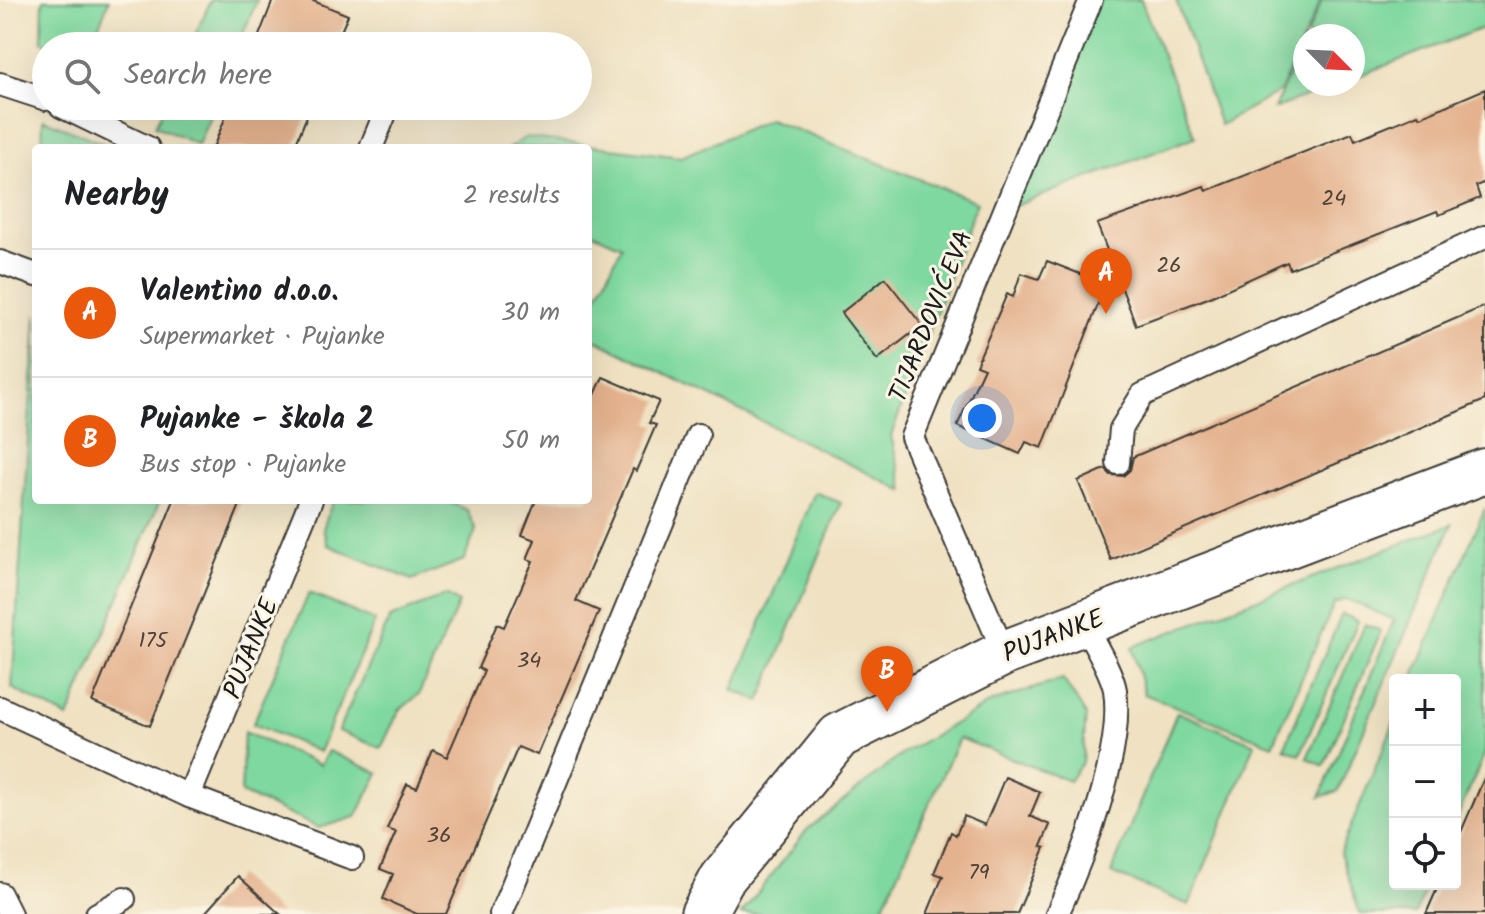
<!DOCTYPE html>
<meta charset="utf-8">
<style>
body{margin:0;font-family:Kalam,sans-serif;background:#f2f2f2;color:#202124}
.controls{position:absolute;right:24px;bottom:24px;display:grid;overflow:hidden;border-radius:8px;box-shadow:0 8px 32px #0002}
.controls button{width:72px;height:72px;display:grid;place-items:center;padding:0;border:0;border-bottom:2px solid #e0e0e0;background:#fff;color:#202124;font:40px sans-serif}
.compass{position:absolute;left:1293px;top:24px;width:72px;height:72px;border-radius:50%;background:#fff;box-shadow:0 8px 32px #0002;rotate:114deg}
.you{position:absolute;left:982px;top:418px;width:28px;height:28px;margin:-20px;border:6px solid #fff;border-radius:50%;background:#1a73e8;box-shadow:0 0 0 12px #1a73e833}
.badge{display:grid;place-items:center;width:52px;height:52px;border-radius:50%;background:#ea580c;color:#fff;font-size:26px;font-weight:700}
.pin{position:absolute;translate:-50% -66px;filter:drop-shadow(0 2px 4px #0008)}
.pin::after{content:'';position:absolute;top:42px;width:28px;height:24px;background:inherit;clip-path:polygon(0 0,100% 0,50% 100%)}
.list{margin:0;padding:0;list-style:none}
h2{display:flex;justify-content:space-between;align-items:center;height:104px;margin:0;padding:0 32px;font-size:34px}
h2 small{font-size:26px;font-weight:400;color:#757577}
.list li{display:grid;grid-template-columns:52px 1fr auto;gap:24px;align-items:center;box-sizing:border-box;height:128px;padding:0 32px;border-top:2px solid #e0e0e0}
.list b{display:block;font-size:30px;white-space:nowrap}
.list p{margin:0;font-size:26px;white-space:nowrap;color:#757577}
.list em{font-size:26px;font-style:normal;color:#757577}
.icon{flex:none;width:44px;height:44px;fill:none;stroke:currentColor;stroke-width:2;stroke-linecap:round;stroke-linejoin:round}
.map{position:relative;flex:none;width:1485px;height:914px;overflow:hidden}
.search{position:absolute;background:#fff;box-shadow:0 8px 32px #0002;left:32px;top:32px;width:560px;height:88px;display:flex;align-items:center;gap:20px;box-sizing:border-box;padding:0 28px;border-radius:44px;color:#757577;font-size:30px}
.panel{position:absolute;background:#fff;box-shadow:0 8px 32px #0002;left:32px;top:144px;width:560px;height:360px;border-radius:8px}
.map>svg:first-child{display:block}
</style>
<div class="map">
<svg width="1485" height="914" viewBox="0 0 1485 914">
<rect width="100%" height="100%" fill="#fcf5e5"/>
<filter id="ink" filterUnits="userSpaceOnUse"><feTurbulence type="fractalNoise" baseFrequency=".0125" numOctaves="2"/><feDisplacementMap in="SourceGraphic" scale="16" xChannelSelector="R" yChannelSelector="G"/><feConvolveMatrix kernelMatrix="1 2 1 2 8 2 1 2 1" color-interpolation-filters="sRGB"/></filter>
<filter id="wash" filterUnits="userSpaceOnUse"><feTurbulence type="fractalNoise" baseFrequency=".006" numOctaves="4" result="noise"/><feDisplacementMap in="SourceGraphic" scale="32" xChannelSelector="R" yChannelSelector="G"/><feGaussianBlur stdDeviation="1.8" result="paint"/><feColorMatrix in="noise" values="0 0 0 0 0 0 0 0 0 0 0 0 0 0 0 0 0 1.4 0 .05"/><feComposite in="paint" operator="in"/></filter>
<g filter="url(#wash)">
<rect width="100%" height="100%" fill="#efe1c1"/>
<g fill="#7ed89f" stroke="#4d7a5e" stroke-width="2">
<path d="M43 0H109L91 46H52L42 41Z"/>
<path d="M211 0H257L238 46H190Z"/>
<path d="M1097 0H1141L1195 137 1012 207Z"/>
<path d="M1176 0H1321L1280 91 1220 125Z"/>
<path d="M1322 0H1485V27L1353 78V36H1306Z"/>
<path d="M1305 39V84H1338L1274 109Z"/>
<path d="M164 106H214L198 145 155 126Z"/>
<path d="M43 119 114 148H42Z"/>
<path d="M769 119 977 202 891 436 904 491 588 336V315L622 246 588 231V148H509L526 137 681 157Z"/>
<path d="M36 314V500H160L68 718 12 688Z"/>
<path d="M815 492 841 503 760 701 733 690Z"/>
<path d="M333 500H445L467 510 476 530 464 560 412 580 328 545 323 529Z"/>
<path d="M1485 508V753L1455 822V680H1412Z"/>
<path d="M1452 524 1338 791 1320 797 1394 620 1346 599 1334 604 1273 745 1144 694 1132 647Z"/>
<path d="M309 593 375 621 319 752 253 724Z"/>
<path d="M446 595 459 603 419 694 399 711 381 748 338 731 390 618Z"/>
<path d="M1342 614 1358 621 1300 755 1284 748Z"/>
<path d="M1365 624 1381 631 1324 766 1307 758Z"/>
<path d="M1063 679 1086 715 1082 763 1069 781 959 738 880 914H741L808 829 905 752 992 702Z"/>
<path d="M1177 712 1255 744 1189 905 1111 873Z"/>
<path d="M1395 721V884H1428L1415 914H1360L1340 852Z"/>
<path d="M244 732 320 765 328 751 379 773 356 817 319 828 241 793Z"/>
</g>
<g id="blocks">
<g fill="#e4b28e">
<path d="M273 0H311L348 15 335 46H255Z"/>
<path d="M1485 89V182L1476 186 1480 198 1439 215 1437 211 1290 269 1287 262 1208 298 1136 325 1097 224 1204 186 1206 191 1352 133 1355 140 1418 114 1420 117Z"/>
<path d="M230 106H311L294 148H213Z"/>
<path d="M1047 261 1106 284 1042 448 1026 442 1020 454 957 426 984 368 976 365 1007 294 1013 297 1021 273 1039 279Z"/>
<path d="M885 278 922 325 877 360 841 313Z"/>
<path d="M1485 306V400L1111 560 1078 481 1105 469 1111 475 1123 476 1130 470 1133 457Z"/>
<path d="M603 377 659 401 649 423 656 425 636 471 633 469 576 601 599 611 537 755 518 747 446 914H417L383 899 393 874 380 869 396 832 387 829 407 784 417 788 433 750 447 757 484 671 478 668 497 624 504 627 533 561 527 559 535 540 522 535 536 500H588V410Z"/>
<path d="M174 500H242L150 726 92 702Z"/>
<path d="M1485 776V914H1426L1439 884H1455V846Z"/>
<path d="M1005 777 1040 792 1030 816 1050 825 1041 846 1045 848 1017 914H927L943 876 934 873 951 832 956 835 964 816 985 825Z"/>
<path d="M238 876 280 914H204Z"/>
</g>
</g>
</g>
<g filter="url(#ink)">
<use href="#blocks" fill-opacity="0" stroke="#3c3a35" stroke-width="2"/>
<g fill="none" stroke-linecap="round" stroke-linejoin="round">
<g stroke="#3c3a35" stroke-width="26">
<g id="lane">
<path d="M0 84 46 99"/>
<path d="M61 106 148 148"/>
<path d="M371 148 388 106"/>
<path d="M0 262 36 275"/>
<path d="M1118 463 1121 429 1142 395 1485 237"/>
<path d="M1004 653 912 437 1091 0"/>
<path d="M0 708 189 796 311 500"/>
<path d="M189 796 352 858"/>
<path d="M0 894 10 914"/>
<path d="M97 914 124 899"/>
<path d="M501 914 698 435"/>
<path d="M1057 914C1083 858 1124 751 1115 690 1111 669 1093 643 1084 623"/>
</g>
</g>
<g stroke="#3c3a35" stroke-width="48">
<path id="street" d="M703 914 722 879 839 736 1004 653 1485 471"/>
</g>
<use href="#lane" stroke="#fff" stroke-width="22"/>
<use href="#street" stroke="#fff" stroke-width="44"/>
</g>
</g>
<g text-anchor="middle" stroke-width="6" stroke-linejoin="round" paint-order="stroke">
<g font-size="22" fill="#4e4238">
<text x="1334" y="205">24</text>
<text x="1169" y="272">26</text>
<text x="153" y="647">175</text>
<text x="529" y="667">34</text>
<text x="439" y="842">36</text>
<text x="979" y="879">79</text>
</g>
<g font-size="26" fill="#1c1c1c" stroke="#fcf5e5">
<text transform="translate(930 316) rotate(-68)" y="9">TIJARDOVIĆEVA</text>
<text transform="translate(1053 635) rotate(-21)" y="9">PUJANKE</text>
<text transform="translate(250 648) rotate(-68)" y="9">PUJANKE</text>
</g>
</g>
</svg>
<div class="controls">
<button>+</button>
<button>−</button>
<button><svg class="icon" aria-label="locate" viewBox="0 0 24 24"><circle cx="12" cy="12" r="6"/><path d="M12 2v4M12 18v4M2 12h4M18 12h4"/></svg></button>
</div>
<svg class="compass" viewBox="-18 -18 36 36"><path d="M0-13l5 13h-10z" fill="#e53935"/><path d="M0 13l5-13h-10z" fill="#757577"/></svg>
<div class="you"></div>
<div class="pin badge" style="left:1106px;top:314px">A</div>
<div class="pin badge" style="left:887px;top:712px">B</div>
<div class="search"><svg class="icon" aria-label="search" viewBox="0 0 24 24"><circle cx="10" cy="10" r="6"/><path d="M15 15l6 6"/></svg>Search here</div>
<section class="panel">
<h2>Nearby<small>2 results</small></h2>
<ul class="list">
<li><span class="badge">A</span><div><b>Valentino d.o.o.</b><p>Supermarket · Pujanke</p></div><em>30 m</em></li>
<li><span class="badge">B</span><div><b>Pujanke - škola 2</b><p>Bus stop · Pujanke</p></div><em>50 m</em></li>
</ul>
</section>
</div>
